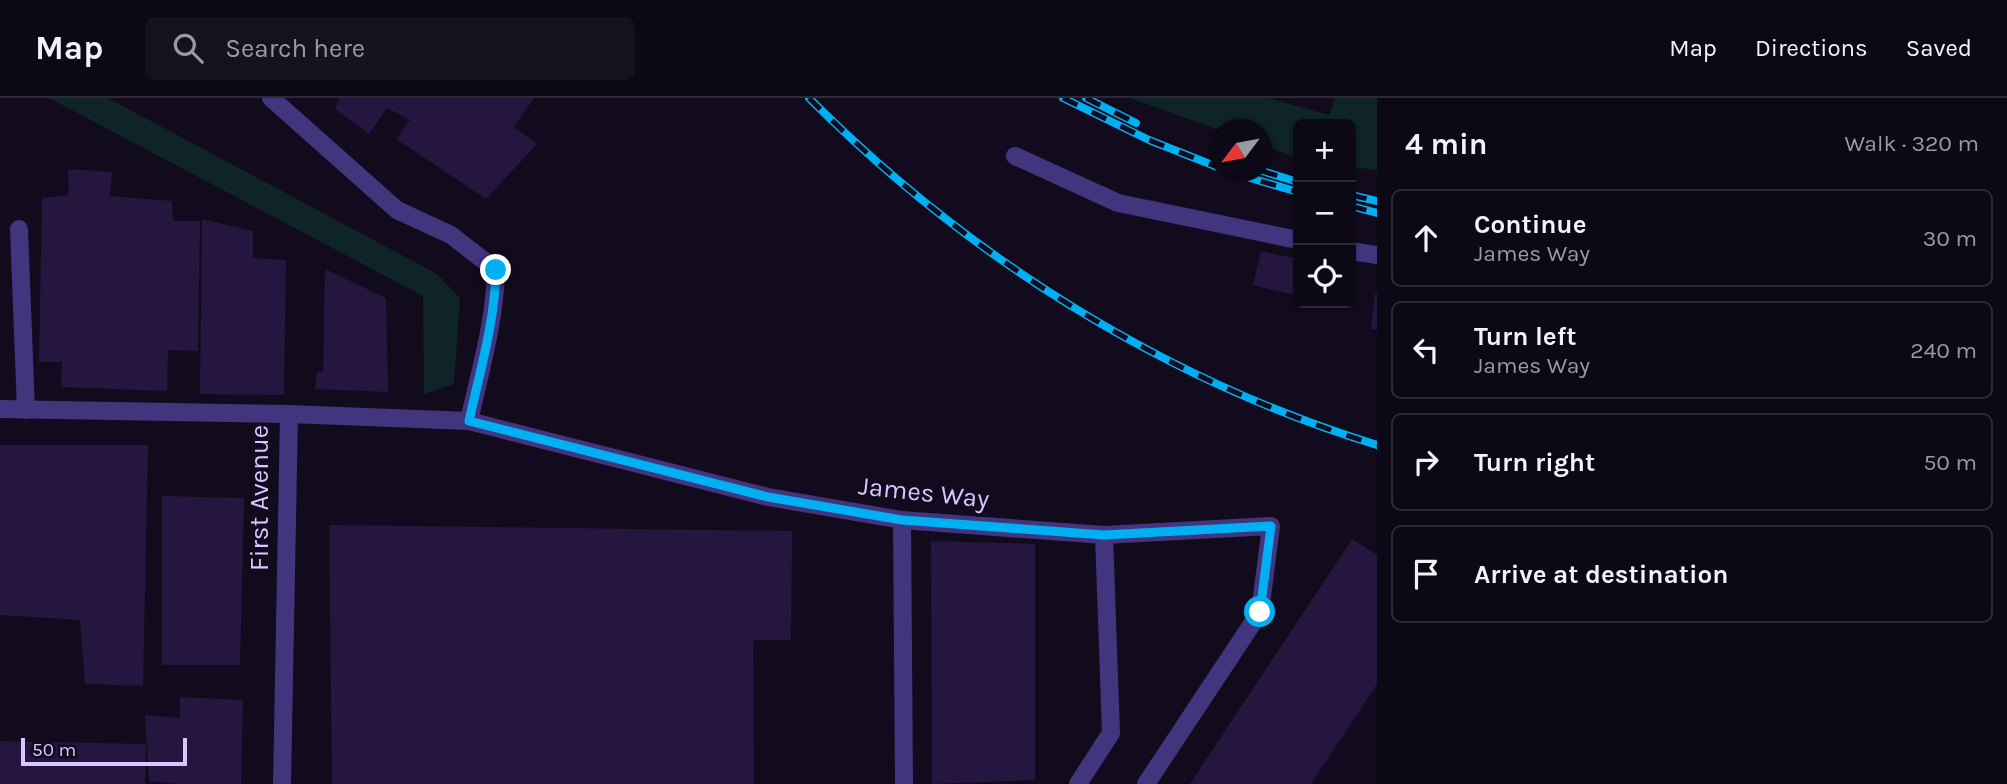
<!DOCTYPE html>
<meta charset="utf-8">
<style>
body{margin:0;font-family:Karla,sans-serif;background:#16111f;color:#f1f3f6}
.controls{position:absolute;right:21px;top:21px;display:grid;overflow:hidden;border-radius:10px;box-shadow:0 2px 5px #0004}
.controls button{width:63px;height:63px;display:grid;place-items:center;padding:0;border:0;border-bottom:2px solid #2d2935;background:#0d0816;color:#f1f3f6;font:35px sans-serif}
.compass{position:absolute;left:1209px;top:21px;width:63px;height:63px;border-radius:50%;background:#0d0816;box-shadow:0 2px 5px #0004;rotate:238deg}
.scale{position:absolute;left:21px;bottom:18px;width:166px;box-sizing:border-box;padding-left:7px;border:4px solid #d7c7ff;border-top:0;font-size:19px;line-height:24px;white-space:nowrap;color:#d7c7ff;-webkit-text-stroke:5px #110b1d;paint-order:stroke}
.stop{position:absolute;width:21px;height:21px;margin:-16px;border:5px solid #00b0f2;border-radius:50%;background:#fff}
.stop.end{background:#00b0f2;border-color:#fff;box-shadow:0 2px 7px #0008}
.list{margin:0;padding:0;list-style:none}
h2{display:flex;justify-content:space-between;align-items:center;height:91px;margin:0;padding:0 28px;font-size:30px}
h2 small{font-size:23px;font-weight:400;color:#9a9aa1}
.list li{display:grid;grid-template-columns:46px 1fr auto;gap:21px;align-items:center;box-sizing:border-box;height:98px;margin:0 14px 14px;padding:0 14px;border:2px solid #2d2935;border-radius:10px}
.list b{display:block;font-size:26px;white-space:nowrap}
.list p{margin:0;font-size:23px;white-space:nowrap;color:#9a9aa1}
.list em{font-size:23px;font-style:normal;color:#9a9aa1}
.icon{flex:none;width:38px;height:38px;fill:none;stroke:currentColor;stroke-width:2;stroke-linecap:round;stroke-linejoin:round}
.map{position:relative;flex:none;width:1377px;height:686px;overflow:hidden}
header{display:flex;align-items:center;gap:42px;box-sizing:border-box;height:98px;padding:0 35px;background:#0d0816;border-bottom:2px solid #2d2935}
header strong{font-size:33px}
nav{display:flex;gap:38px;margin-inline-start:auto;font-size:24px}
.search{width:490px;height:63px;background:#16111f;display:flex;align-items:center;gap:18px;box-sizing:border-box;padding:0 24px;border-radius:10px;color:#9a9aa1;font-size:26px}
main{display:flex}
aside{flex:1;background:#0d0816}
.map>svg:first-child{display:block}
</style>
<header>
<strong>Map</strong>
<div class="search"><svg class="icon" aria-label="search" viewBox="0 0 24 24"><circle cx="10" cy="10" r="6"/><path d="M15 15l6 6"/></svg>Search here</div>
<nav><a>Map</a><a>Directions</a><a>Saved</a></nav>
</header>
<main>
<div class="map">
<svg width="1377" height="686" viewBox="0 0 1377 686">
<rect width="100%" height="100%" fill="#110b1d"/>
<g fill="#0e2427">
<path d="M49 0H108L437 176 460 200 454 286 424 296 423 198Z"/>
<path d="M1130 0H1268L1329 17 1335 0H1377V72L1351 69V26H1298V60L1262 47V32H1219Z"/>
</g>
<g fill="#25163f">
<path d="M339 0H534L514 29 537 46 486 101 396 41 410 22 387 10 369 36 335 11Z"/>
<path d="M68 71 112 74 110 98 172 103 173 123H200L198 253 168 252 167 293 61 289 62 264H39L42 100 69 97Z"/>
<path d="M202 121 253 133V160L286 162 284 297 200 296Z"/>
<path d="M1261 153 1298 161V198L1253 187Z"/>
<path d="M325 171 386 200 388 294 315 291 317 274H323Z"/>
<path d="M1375 195 1377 196V231H1371Z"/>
<path d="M0 347H148L143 588 85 586 80 522 0 517Z"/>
<path d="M162 398 244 400 240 567H162Z"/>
<path d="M329 427 792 433 791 542H753L754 686H332Z"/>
<path d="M1352 441 1377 457V586L1311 686H1190Z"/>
<path d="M931 443 1035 446V682L932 686Z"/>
<path d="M180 599 243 602 241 686H178L149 683 145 617 180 620Z"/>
<path d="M0 643 146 646 145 686H0Z"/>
</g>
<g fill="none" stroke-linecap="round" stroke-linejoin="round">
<g stroke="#43347e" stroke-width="18">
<path d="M271 0 397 112 451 137 496 172C495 223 480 273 469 323"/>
<path d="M1015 58 1118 105 1298 142"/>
<path d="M19 131 26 312"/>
<path d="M1351 153 1377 157"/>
<path d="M0 311 289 316 469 323 768 399 902 422 1104 437 1271 428 1260 514 1146 686"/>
<path d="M902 422 904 686"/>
<path d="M282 686 289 316"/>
<path d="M1078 686 1111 635 1104 437"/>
</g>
<g stroke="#00b0f2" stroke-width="8">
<g id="rail">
<path d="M809 0C968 159 1162 281 1377 347"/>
<path d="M1063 0 1149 42 1220 70"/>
<path d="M1086 0 1136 25"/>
<path d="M1262 73 1298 84"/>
<path d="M1230 74 1298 94"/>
<path d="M1351 97 1377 103"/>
<path d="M1351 108 1377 115"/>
</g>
</g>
<use href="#rail" stroke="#110b1d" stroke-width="5" stroke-dasharray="16" stroke-linecap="butt"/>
</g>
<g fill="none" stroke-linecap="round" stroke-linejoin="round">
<path stroke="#00b0f2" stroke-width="9" d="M496 172C495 223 480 273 469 323L768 399 902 422 1104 437 1271 428 1260 514"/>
</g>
<g text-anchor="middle" stroke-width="7" stroke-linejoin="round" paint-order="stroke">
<g font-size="26" fill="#d7c7ff" stroke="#110b1d">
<text transform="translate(924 394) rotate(6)" y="9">James Way</text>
<text transform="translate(259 400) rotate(-90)" y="9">First Avenue</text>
</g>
</g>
</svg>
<div class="controls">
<button>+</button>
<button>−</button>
<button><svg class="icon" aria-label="locate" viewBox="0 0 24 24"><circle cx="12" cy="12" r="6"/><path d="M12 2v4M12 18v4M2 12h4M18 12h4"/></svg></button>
</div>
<svg class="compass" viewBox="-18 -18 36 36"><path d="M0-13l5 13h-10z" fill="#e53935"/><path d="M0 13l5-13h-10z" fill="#9a9aa1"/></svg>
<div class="scale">50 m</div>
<div class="stop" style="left:1260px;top:514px"></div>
<div class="stop end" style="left:496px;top:172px"></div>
</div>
<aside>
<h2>4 min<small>Walk · 320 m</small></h2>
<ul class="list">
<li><svg class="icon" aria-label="ahead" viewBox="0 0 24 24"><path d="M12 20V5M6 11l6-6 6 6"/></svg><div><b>Continue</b><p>James Way</p></div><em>30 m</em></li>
<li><svg class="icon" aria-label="left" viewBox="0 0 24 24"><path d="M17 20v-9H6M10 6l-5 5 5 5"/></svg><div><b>Turn left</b><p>James Way</p></div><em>240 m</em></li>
<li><svg class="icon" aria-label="right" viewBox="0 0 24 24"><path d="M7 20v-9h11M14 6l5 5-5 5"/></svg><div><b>Turn right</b></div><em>50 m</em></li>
<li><svg class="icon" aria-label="arrive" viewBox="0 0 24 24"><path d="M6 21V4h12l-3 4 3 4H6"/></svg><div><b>Arrive at destination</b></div></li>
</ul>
</aside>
</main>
